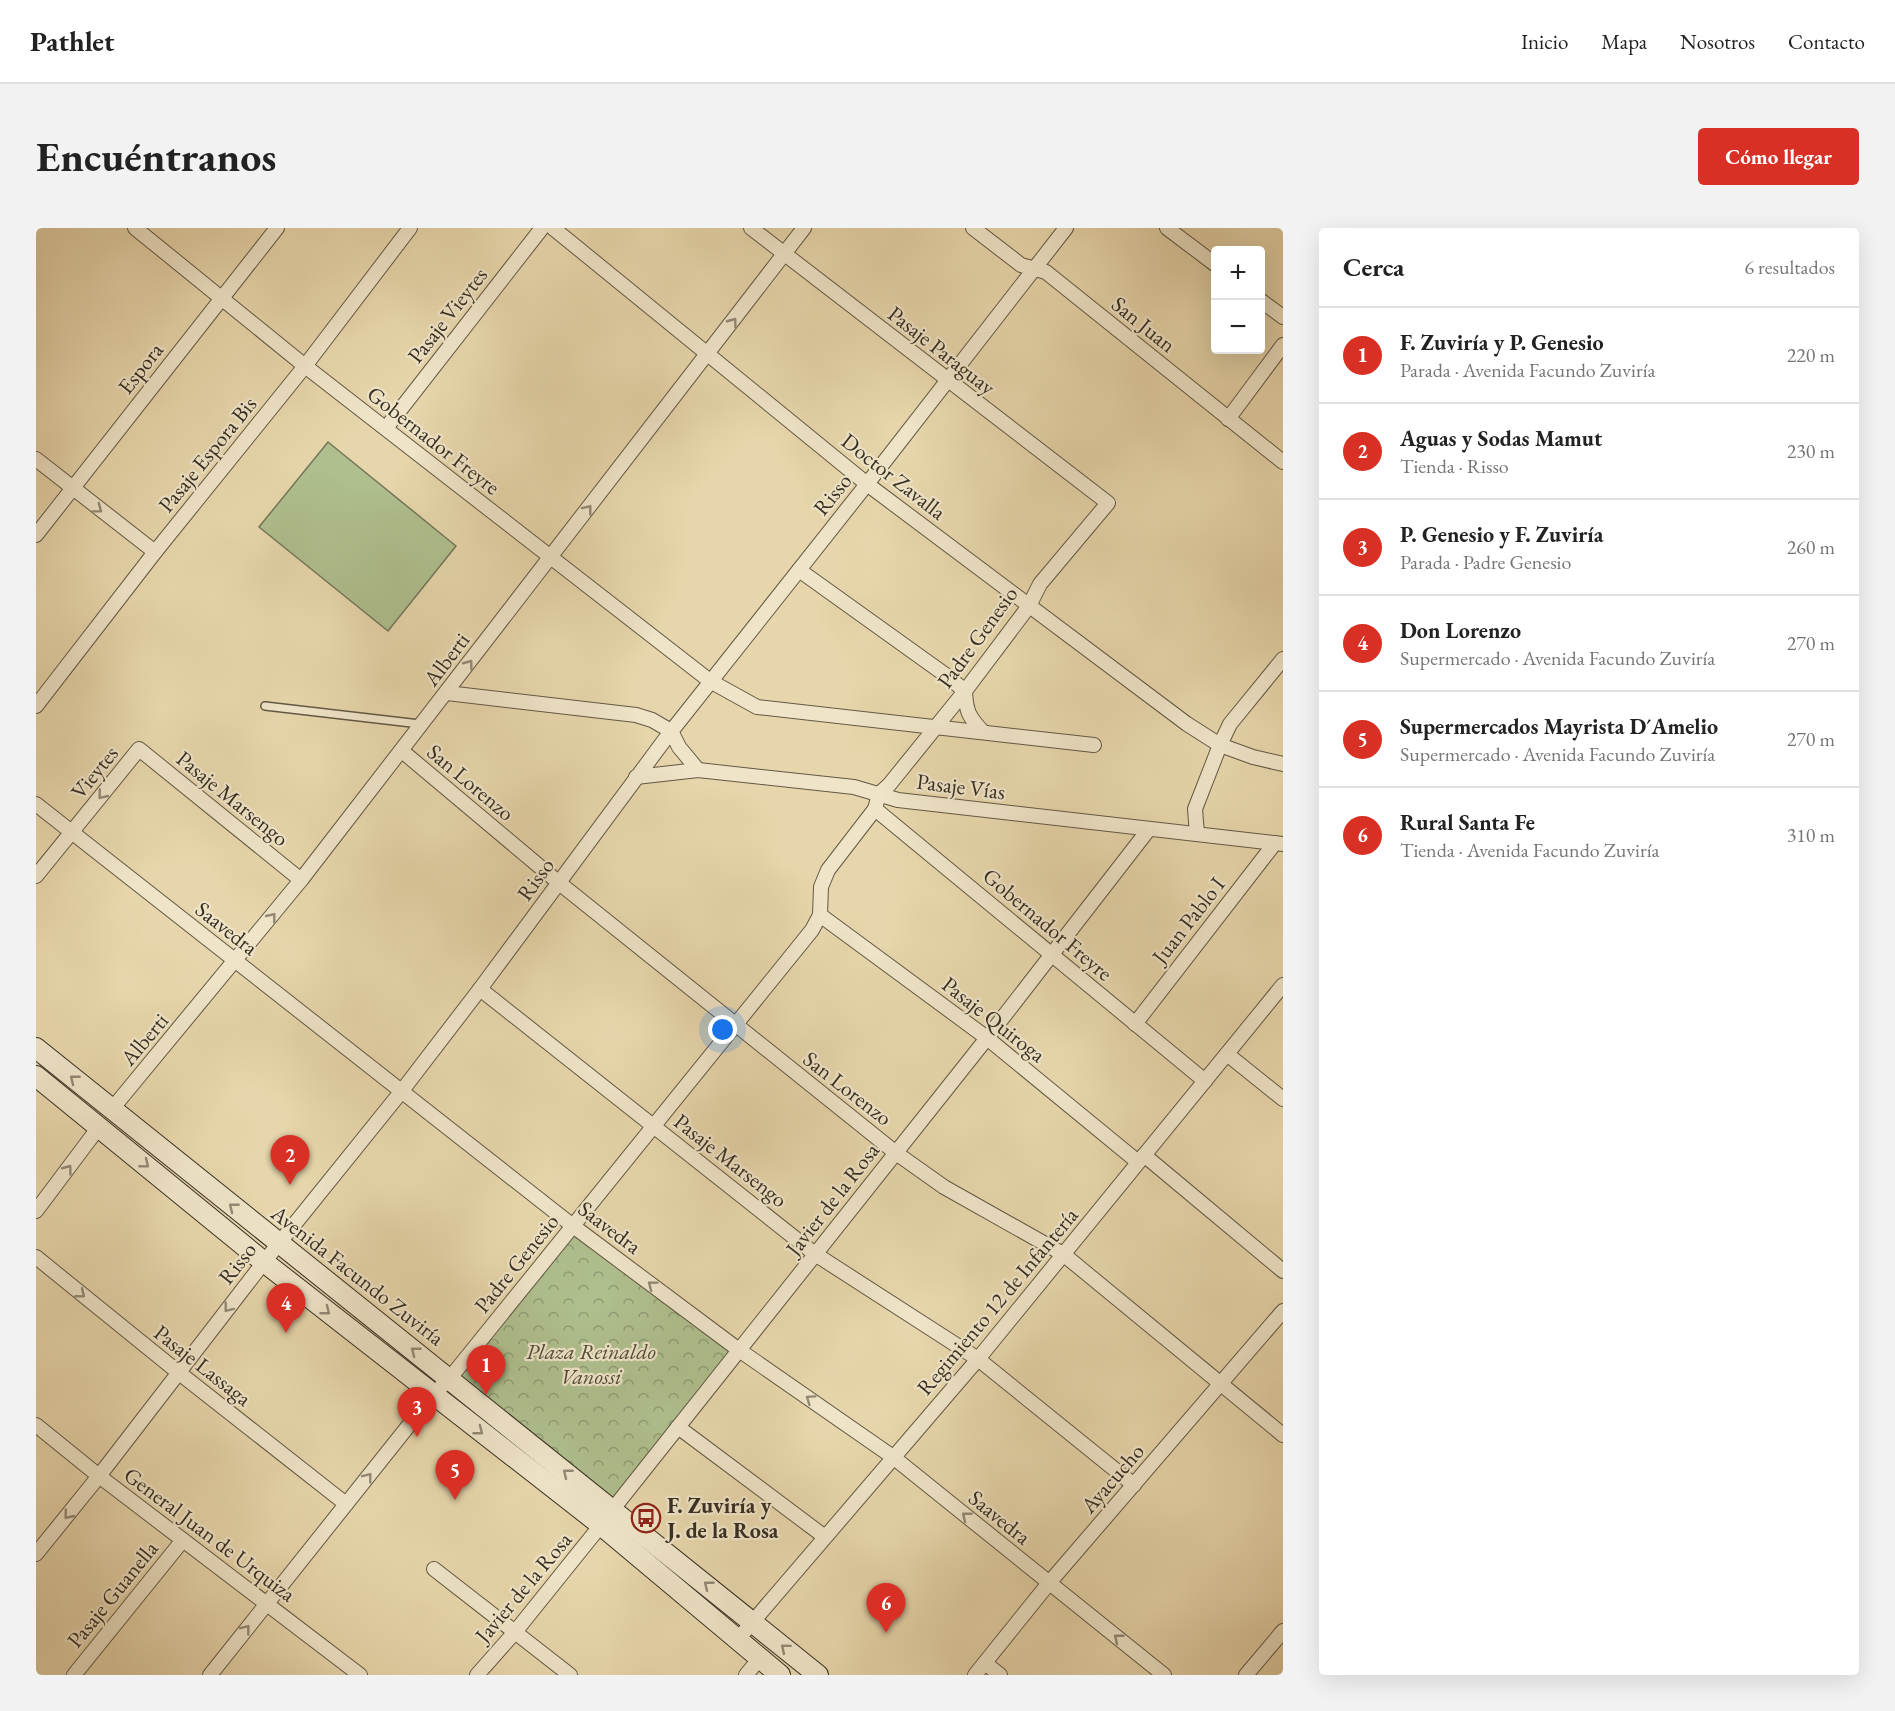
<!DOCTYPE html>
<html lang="es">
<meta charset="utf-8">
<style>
body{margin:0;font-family:"EB Garamond",serif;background:#f2f2f2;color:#222}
.controls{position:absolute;right:18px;top:18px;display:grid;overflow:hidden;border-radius:6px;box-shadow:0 6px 24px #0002}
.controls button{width:54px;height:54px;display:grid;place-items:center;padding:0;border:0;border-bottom:2px solid #e0e0e0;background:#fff;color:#222;font:30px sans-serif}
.you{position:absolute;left:687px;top:802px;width:21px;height:21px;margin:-15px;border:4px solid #fff;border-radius:50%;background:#1a73e8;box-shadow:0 0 0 9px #1a73e833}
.badge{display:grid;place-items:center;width:39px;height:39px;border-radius:50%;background:#d93025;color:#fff;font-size:20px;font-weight:700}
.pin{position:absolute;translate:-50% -50px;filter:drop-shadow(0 2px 3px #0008)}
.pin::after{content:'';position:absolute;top:32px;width:21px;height:18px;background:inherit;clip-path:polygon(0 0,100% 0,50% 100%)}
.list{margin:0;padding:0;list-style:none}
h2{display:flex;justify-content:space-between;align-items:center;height:78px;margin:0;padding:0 24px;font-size:26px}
h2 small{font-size:20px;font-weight:400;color:#767676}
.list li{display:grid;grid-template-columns:39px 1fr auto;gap:18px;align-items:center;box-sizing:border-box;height:96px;padding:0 24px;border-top:2px solid #e0e0e0}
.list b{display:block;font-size:22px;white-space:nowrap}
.list p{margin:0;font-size:20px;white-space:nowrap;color:#767676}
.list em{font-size:20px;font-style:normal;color:#767676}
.map{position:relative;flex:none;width:1247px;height:1447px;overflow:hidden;border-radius:6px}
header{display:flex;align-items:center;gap:36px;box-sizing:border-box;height:84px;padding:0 30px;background:#fff;border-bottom:2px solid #e0e0e0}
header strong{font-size:28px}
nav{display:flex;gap:33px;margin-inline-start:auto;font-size:21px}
.intro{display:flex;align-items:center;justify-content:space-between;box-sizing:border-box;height:144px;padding:0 36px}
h1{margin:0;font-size:42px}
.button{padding:15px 27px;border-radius:6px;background:#d93025;color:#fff;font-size:21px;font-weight:700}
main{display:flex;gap:36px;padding:0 36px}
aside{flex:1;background:#fff;border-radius:6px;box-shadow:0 6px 24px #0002}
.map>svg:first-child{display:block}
</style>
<header>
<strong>Pathlet</strong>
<nav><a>Inicio</a><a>Mapa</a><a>Nosotros</a><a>Contacto</a></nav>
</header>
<div class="intro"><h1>Encuéntranos</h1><a class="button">Cómo llegar</a></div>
<main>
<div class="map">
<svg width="1247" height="1447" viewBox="0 0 1247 1447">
<defs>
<pattern id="forest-crowns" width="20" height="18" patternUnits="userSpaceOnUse" patternTransform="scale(1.5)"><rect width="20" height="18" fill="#afbf8e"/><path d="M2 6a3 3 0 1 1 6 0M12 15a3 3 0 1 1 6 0" fill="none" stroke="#8f9c74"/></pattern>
</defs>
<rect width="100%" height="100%" fill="#e7d6ab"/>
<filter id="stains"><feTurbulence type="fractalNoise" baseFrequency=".00333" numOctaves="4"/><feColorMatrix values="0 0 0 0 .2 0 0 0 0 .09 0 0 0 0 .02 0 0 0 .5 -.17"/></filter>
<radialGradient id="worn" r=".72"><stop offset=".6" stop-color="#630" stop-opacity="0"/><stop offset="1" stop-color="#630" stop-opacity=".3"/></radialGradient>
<path fill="url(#forest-crowns)" stroke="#727658" stroke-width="1.5" d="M537 1000 700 1122 577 1277 416 1150Z"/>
<path fill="#afbf8e" stroke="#727658" stroke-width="1.5" d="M292 214 420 318 352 403 223 299Z"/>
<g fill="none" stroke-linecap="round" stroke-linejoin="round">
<g stroke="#625845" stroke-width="10">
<path id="lane" d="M229 478 384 496"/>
</g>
<g stroke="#625845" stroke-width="16">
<g id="street">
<path d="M99 0 269 138 674 453 721 479 1058 517"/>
<path d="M517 0 831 256 1151 496 1184 517 1217 529 1247 536"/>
<path d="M715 0 1072 275 1004 356 993 378 929 463 853 557 843 566 839 581 1169 853"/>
<path d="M937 0 985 37 1010 44 1247 234"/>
<path d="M1131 0 1180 37"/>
<path d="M1224 72 1247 89"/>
<path d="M1192 191 1247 117"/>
<path d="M350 200 506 0"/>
<path d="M0 231 119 324"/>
<path d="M0 307 241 0"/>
<path d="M763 342 911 448 929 463C930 484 933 489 947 504"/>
<path d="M411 465 600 487 616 492 635 503 643 519 662 542"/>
<path d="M0 478 119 324 269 138 374 0"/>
<path d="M366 523 522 654 860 925 908 959 1027 1026 1247 1207"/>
<path d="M600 549 662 542 818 559 862 572 1247 616"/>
<path d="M0 576 537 998 703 1122 857 1229 1128 1447"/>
<path d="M1161 606 1159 581 1184 517 1194 496 1247 431"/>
<path d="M0 648 103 521 265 652"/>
<path d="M784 687 951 810 1102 934"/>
<path d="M444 761 779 1026 942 1131 1098 1257"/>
<path d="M1099 796 1239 615"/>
<path d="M1191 826 1247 871"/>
<path d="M76 881 265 652 768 0"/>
<path d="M1108 927 1247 1043"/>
<path d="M0 983 63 899"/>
<path d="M0 1029 142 1144 310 1276"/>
<path d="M0 1197 63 1248 324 1447"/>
<path d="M642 1199 789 1309"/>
<path d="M577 1281 951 810 1113 601"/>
<path d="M0 1326 63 1248 228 1034 365 864 444 761 630 510 831 256 1030 0"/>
<path d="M398 1341 534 1447"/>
<path d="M702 1411 942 1131 1247 757"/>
<path d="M949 1435 964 1447"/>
<path d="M38 1447 147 1312"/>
<path d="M174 1447 397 1167 414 1150 776 702 784 687 785 659 792 642 839 581"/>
<path d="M441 1447 479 1404 565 1297"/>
<path d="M710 1447 724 1430"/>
<path d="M939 1447 1013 1355 1247 1083"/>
<path d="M1210 1447 1247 1403"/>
</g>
</g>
<g stroke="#362e23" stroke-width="22">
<g id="secondary">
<path d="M0 820 782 1447"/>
<path d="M0 848 228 1034 565 1297 744 1447"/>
</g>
</g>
<use href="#lane" stroke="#efe4c8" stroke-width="7"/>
<use href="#street" stroke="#efe4c8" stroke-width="14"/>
<use href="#secondary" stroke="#efe4c8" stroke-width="20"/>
</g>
<defs><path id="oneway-chevron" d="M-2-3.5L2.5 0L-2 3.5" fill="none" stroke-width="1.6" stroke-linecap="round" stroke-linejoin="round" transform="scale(1.5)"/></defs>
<g stroke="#928976">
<use href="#oneway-chevron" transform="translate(697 94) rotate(-53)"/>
<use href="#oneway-chevron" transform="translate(62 281) rotate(37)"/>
<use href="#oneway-chevron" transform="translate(552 281) rotate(-52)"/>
<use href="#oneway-chevron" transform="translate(433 436) rotate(-53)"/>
<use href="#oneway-chevron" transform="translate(66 567) rotate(129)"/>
<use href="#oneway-chevron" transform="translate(236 689) rotate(-51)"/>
<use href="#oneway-chevron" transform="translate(38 851) rotate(-141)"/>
<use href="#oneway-chevron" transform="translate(109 936) rotate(39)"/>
<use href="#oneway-chevron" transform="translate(32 941) rotate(-53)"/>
<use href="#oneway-chevron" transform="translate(197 979) rotate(-141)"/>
<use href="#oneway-chevron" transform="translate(616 1057) rotate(-143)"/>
<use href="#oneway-chevron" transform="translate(45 1066) rotate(39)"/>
<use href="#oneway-chevron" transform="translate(192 1080) rotate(128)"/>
<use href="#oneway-chevron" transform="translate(290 1083) rotate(38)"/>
<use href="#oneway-chevron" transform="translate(379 1123) rotate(-142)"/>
<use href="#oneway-chevron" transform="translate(774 1171) rotate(-145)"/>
<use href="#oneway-chevron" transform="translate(443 1203) rotate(38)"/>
<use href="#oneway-chevron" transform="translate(531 1245) rotate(-141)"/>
<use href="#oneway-chevron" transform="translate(332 1249) rotate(-52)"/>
<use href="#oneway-chevron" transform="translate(32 1287) rotate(129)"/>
<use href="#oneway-chevron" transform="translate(930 1288) rotate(-141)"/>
<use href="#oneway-chevron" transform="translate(672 1357) rotate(-141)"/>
<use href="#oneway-chevron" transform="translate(210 1401) rotate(-52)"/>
<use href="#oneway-chevron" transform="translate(1082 1410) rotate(-141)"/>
<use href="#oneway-chevron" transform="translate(749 1420) rotate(-140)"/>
</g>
<defs>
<g id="bus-ring" transform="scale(1.5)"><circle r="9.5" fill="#efe4c8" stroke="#8f2418" stroke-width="1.5"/><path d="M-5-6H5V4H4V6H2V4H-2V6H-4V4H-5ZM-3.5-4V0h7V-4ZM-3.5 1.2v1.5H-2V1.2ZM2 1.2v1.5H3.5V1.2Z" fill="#8f2418"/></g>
</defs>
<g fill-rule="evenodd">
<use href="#bus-ring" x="610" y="1290"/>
</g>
<g text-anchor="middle" stroke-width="4.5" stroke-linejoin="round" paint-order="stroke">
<g font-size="22" fill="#362e23" stroke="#efe4c8">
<text transform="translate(411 87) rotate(-52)" y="8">Pasaje Vieytes</text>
<text transform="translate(1108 96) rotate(39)" y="8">San Juan</text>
<text transform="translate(906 122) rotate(38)" y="8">Pasaje Paraguay</text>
<text transform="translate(104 140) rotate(-52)" y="8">Espora</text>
<text transform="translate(398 212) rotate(38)" y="8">Gobernador Freyre</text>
<text transform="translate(171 226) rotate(-51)" y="8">Pasaje Espora Bis</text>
<text transform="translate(858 248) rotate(38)" y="8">Doctor Zavalla</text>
<text transform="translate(796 266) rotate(-51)" y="8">Risso</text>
<text transform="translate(941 409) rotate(-54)" y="8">Padre Genesio</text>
<text transform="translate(410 431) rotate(-53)" y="8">Alberti</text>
<text transform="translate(58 544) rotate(-51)" y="8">Vieytes</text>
<text transform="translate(435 554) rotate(40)" y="8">San Lorenzo</text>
<text transform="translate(925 558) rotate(7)" y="8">Pasaje Vías</text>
<text transform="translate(197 570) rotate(39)" y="8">Pasaje Marsengo</text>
<text transform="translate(499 651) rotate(-54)" y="8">Risso</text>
<text transform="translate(1152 692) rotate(-52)" y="8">Juan Pablo I</text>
<text transform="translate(1012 696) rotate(40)" y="8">Gobernador Freyre</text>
<text transform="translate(191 700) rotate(38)" y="8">Saavedra</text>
<text transform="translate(958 791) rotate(38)" y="8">Pasaje Quiroga</text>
<text transform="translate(108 811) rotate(-50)" y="8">Alberti</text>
<text transform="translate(812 860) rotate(38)" y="8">San Lorenzo</text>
<text transform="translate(695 932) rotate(38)" y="8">Pasaje Marsengo</text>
<text transform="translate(796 971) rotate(-52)" y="8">Javier de la Rosa</text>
<text transform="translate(574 999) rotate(37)" y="8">Saavedra</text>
<text transform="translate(201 1035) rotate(-52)" y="8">Risso</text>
<text transform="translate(480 1035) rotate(-51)" y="8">Padre Genesio</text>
<text transform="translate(322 1047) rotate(38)" y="8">Avenida Facundo Zuviría</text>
<text transform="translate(961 1073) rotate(-50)" y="8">Regimiento 12 de Infantería</text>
<text transform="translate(167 1137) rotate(38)" y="8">Pasaje Lassaga</text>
<text transform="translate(1076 1250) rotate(-49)" y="8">Ayacucho</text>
<text transform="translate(964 1289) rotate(39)" y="8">Saavedra</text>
<text transform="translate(174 1306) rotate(37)" y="8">General Juan de Urquiza</text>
<text transform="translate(487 1359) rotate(-50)" y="8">Javier de la Rosa</text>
<text transform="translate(76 1366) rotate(-51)" y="8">Pasaje Guanella</text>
</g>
<g font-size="22" font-style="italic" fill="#4e4b38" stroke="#efe4c8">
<text x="555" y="1131">Plaza Reinaldo<tspan x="555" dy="25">Vanossi</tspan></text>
</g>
<g font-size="22" font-weight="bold" fill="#362e23" stroke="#efe4c8" text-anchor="start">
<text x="631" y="1285">F. Zuviría y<tspan x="631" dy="25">J. de la Rosa</tspan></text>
</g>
</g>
<rect width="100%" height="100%" filter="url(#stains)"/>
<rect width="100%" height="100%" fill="url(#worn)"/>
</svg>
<div class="controls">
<button>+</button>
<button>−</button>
</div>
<div class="you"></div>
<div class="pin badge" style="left:450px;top:1167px">1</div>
<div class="pin badge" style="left:254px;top:957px">2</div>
<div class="pin badge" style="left:381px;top:1209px">3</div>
<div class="pin badge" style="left:250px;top:1105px">4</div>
<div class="pin badge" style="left:419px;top:1272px">5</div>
<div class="pin badge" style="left:850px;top:1405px">6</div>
</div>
<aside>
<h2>Cerca<small>6 resultados</small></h2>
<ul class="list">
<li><span class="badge">1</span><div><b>F. Zuviría y P. Genesio</b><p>Parada · Avenida Facundo Zuviría</p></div><em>220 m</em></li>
<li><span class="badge">2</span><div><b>Aguas y Sodas Mamut</b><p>Tienda · Risso</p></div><em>230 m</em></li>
<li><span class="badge">3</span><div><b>P. Genesio y F. Zuviría</b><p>Parada · Padre Genesio</p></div><em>260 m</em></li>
<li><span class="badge">4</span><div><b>Don Lorenzo</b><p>Supermercado · Avenida Facundo Zuviría</p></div><em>270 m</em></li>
<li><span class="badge">5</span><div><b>Supermercados Mayrista D´Amelio</b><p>Supermercado · Avenida Facundo Zuviría</p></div><em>270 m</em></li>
<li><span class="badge">6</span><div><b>Rural Santa Fe</b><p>Tienda · Avenida Facundo Zuviría</p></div><em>310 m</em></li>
</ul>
</aside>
</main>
